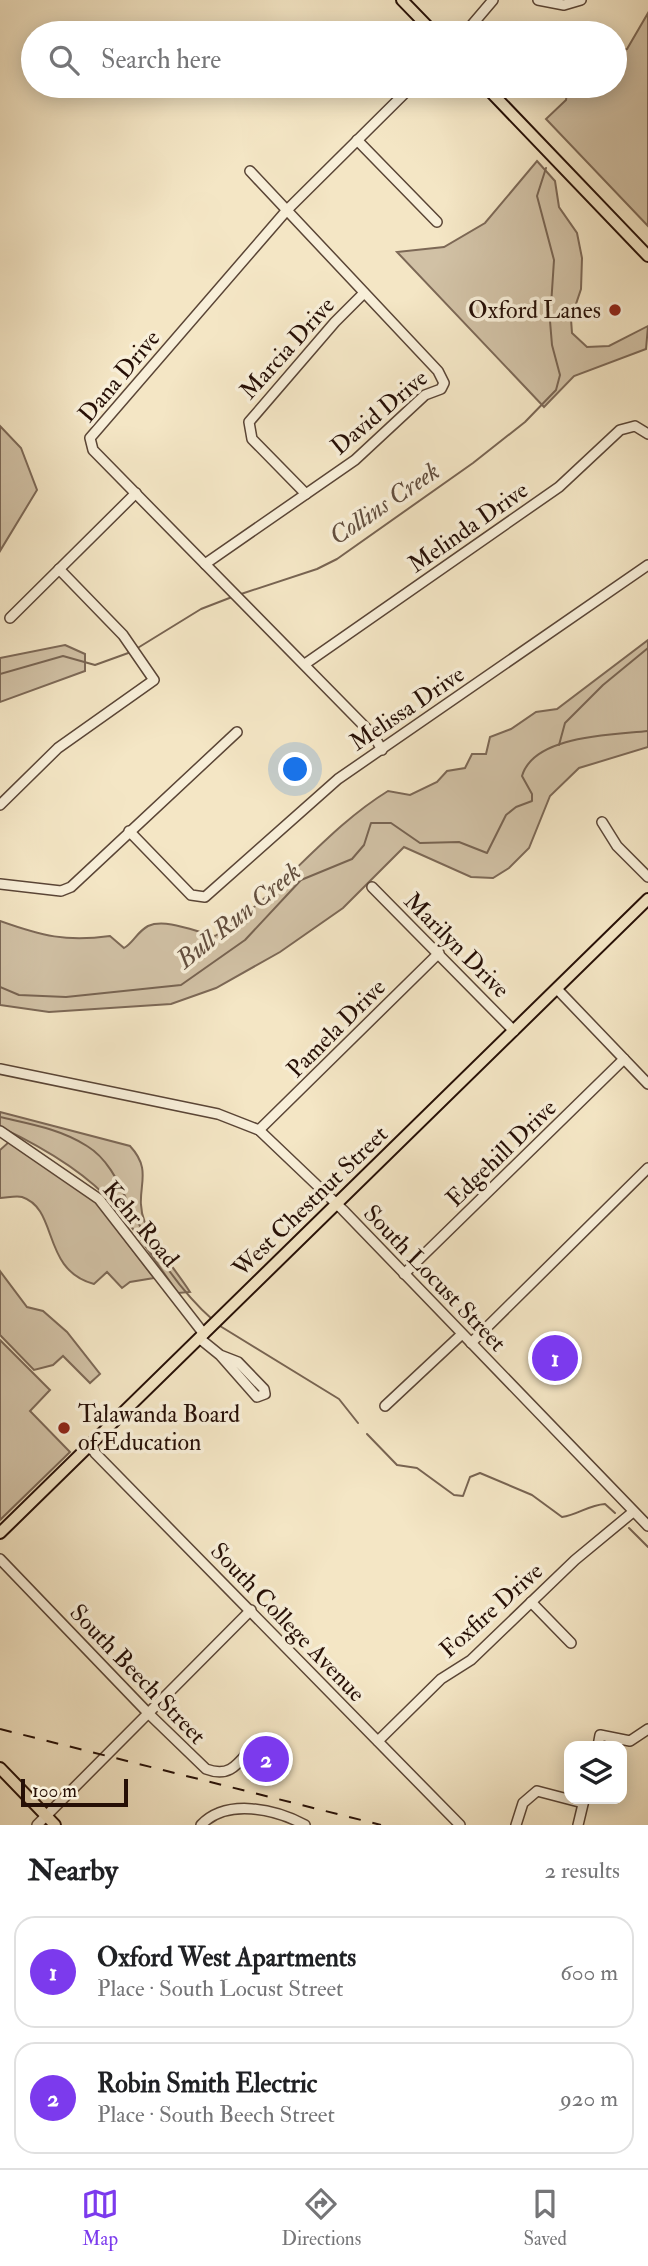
<!DOCTYPE html>
<meta charset="utf-8">
<style>
body{margin:0;font-family:"IM FELL Double Pica",serif;background:#f6f6f6;color:#202124}
.controls{position:absolute;right:21px;bottom:21px;display:grid;overflow:hidden;border-radius:14px;box-shadow:0 4px 18px #0003}
.controls button{width:63px;height:63px;display:grid;place-items:center;padding:0;border:0;border-bottom:2px solid #e0e0e0;background:#fff;color:#202124;font:35px sans-serif}
.scale{position:absolute;left:21px;bottom:18px;width:107px;box-sizing:border-box;padding-left:7px;border:4px solid #260f06;border-top:0;font-size:19px;line-height:24px;white-space:nowrap;color:#260f06;-webkit-text-stroke:5px #f8efd9;paint-order:stroke}
.you{position:absolute;left:296px;top:770px;width:24px;height:24px;margin:-18px;border:5px solid #fff;border-radius:50%;background:#1a73e8;box-shadow:0 0 0 10px #1a73e833}
.badge{display:grid;place-items:center;width:46px;height:46px;border-radius:50%;background:#7c3aed;color:#fff;font-size:23px;font-weight:700}
.pin{position:absolute;translate:-50% -50%;border:4px solid #fff;box-shadow:0 2px 7px #0006}
.list{margin:0;padding:0;list-style:none}
h2{display:flex;justify-content:space-between;align-items:center;height:91px;margin:0;padding:0 28px;font-size:30px}
h2 small{font-size:23px;font-weight:400;color:#757577}
.list li{display:grid;grid-template-columns:46px 1fr auto;gap:21px;align-items:center;box-sizing:border-box;height:112px;margin:0 14px 14px;padding:0 14px;border:2px solid #e0e0e0;border-radius:21px}
.list b{display:block;font-size:26px;white-space:nowrap}
.list p{margin:0;font-size:23px;white-space:nowrap;color:#757577}
.list em{font-size:23px;font-style:normal;color:#757577}
.icon{flex:none;width:38px;height:38px;fill:none;stroke:currentColor;stroke-width:2;stroke-linecap:round;stroke-linejoin:round}
.map{position:relative;flex:none;width:648px;height:1825px;overflow:hidden}
.search{position:absolute;background:#fff;box-shadow:0 4px 18px #0003;left:21px;right:21px;top:21px;height:77px;display:flex;align-items:center;gap:18px;box-sizing:border-box;padding:0 24px;border-radius:38px;color:#757577;font-size:26px}
.sheet{height:343px;background:#fff}
nav{display:flex;justify-content:space-around;align-items:center;box-sizing:border-box;height:98px;border-top:2px solid #e0e0e0;background:#fff;font-size:19px;color:#757577}
nav a{display:grid;justify-items:center;gap:4px}
nav .on{color:#7c3aed}
.map>svg:first-child{display:block}
</style>
<div class="map">
<svg width="648" height="1825" viewBox="0 0 648 1825">
<rect width="100%" height="100%" fill="#f4e6c5"/>
<filter id="stains"><feTurbulence type="fractalNoise" baseFrequency=".00286" numOctaves="4"/><feColorMatrix values="0 0 0 0 .2 0 0 0 0 .09 0 0 0 0 .02 0 0 0 .5 -.17"/></filter>
<radialGradient id="worn" r=".72"><stop offset=".6" stop-color="#630" stop-opacity="0"/><stop offset="1" stop-color="#630" stop-opacity=".3"/></radialGradient>
<g fill="#d1c1a5" stroke="#7c6856" stroke-width="2">
<path d="M648 13V226L546 119 566 100 568 86H615V50L627 49Z"/>
<path d="M537 161 555 181 559 207 577 233 582 258 581 289 571 319 572 333 587 347 609 346 648 326 646 349 574 376 544 407 397 252 444 247 485 223Z"/>
<path d="M0 426 21 448 37 490 0 551Z"/>
<path d="M648 640V747L579 768 550 796 529 848 509 868 493 878 471 877 404 847 343 908 280 952 216 988 171 1004 49 1012 0 1005V921C42 936 66 942 110 936L124 948C133 943 137 932 148 926 166 918 196 932 215 936 279 896 323 831 388 791L410 795 437 782 447 771 465 768 472 754H486L490 737 511 729 536 712 557 709Z"/>
<path d="M65 645 85 654V671L0 702V658Z"/>
<path d="M0 1112 130 1146C156 1174 132 1190 145 1223 155 1247 176 1270 190 1292L178 1293C157 1264 138 1233 115 1206 86 1172 40 1146 0 1127Z"/>
<path d="M10 1141 96 1202 154 1278 130 1282 122 1288 107 1272 94 1284C41 1270 59 1209 22 1197 16 1195 6 1198 0 1198V1150Z"/>
<path d="M0 1271 27 1307 43 1311 67 1332 100 1374 90 1383 63 1356 53 1365 34 1370 0 1335Z"/>
<path d="M0 1340 50 1390 30 1411 70 1452 0 1520Z"/>
</g>
<g fill="none" stroke-linecap="round" stroke-linejoin="round">
<g stroke="#786452" stroke-width="2">
<path d="M241 594 317 569 337 559 473 463 525 422 556 390 560 375 552 345 550 321 554 260 537 196 546 168"/>
<path d="M136 649 201 609 232 597"/>
<path d="M0 674 63 656 95 665 131 652"/>
<path d="M559 745 565 723 603 685 648 648"/>
<path d="M0 987 19 995 66 997 181 985 245 940 301 880 352 859 364 845 371 823H391L420 843 459 842 487 853 506 815 516 807 532 801V794L522 776C534 735 613 735 648 731"/>
<path d="M0 1117C30 1124 61 1129 87 1146 115 1163 124 1199 140 1226 160 1260 183 1294 213 1320"/>
<path d="M220 1326 339 1399 358 1423"/>
<path d="M367 1434 397 1465 417 1468 454 1495 463 1496 470 1477 480 1473 532 1495 562 1517C578 1515 588 1505 605 1504L615 1513"/>
<path d="M629 1528 648 1547"/>
</g>
<g stroke="#5a4536" stroke-width="12">
<g id="minor">
<path d="M538 0 564 5 581 0"/>
<path d="M465 33 493 0"/>
<path d="M357 140 437 222"/>
<path d="M306 494 252 439 249 422 335 322 364 293"/>
<path d="M205 564 355 460 425 395 441 389 444 383 438 371 250 171"/>
<path d="M10 618 136 493"/>
<path d="M305 664 559 487 620 430 635 426 648 434"/>
<path d="M382 750 374 736 93 450 90 438 287 210 412 86"/>
<path d="M0 805 58 748 154 680 123 635 59 569"/>
<path d="M602 822 617 846 648 877"/>
<path d="M129 831 191 895 205 897 338 779 648 565"/>
<path d="M0 884 61 891 71 887 237 732"/>
<path d="M372 887 514 1031"/>
<path d="M557 989 648 1084"/>
<path d="M0 1069 218 1114 259 1130 343 1210 648 1526"/>
<path d="M259 1130 439 953"/>
<path d="M0 1131 99 1199 204 1334"/>
<path d="M404 1274 624 1059"/>
<path d="M199 1338 220 1355 257 1397 265 1394 264 1389 238 1362 220 1355"/>
<path d="M471 1343 648 1168"/>
<path d="M385 1406 462 1334"/>
<path d="M91 1445 95 1453 460 1825"/>
<path d="M0 1559 148 1713 206 1769C232 1779 239 1761 256 1743"/>
<path d="M531 1602 571 1643"/>
<path d="M378 1741 441 1679 471 1660 575 1560 633 1512"/>
<path d="M598 1746 600 1735 630 1741 648 1729"/>
<path d="M37 1825 251 1610"/>
<path d="M201 1825C227 1798 275 1809 305 1825"/>
<path d="M516 1825 523 1803 537 1791 583 1803"/>
<path d="M578 1825 584 1800"/>
</g>
</g>
<g stroke="#260f06" stroke-width="14">
<g id="major">
<path d="M402 0 434 33"/>
<path d="M485 86 648 256"/>
<path d="M0 1533 648 899"/>
<path d="M0 1768 55 1825"/>
</g>
</g>
<use href="#minor" stroke="#f8efd9" stroke-width="9"/>
<use href="#major" stroke="#f4e6c5" stroke-width="10"/>
<path stroke="#260f06" stroke-width="2" stroke-dasharray="12 12" stroke-linecap="butt" d="M0 1729 381 1825"/>
</g>
<g fill="#8f2418" stroke="#f8efd9" stroke-width="2.5">
<circle cx="615" cy="310" r="7"/>
<circle cx="64" cy="1428" r="7"/>
</g>
<g text-anchor="middle" stroke-width="7" stroke-linejoin="round" paint-order="stroke">
<g font-size="24" fill="#260f06" stroke="#f8efd9" text-anchor="end">
<text x="601" y="318">Oxford Lanes</text>
<text x="78" y="1422" text-anchor="start">Talawanda Board<tspan x="78" dy="28">of Education</tspan></text>
</g>
<g font-size="24" fill="#260f06" stroke="#f8efd9">
<text transform="translate(287 348) rotate(-48)" y="8">Marcia Drive</text>
<text transform="translate(119 376) rotate(-50)" y="8">Dana Drive</text>
<text transform="translate(379 412) rotate(-40)" y="8">David Drive</text>
<text transform="translate(468 527) rotate(-35)" y="8">Melinda Drive</text>
<text transform="translate(407 708) rotate(-34)" y="8">Melissa Drive</text>
<text transform="translate(457 945) rotate(45)" y="8">Marilyn Drive</text>
<text transform="translate(336 1028) rotate(-45)" y="8">Pamela Drive</text>
<text transform="translate(501 1153) rotate(-44)" y="8">Edgehill Drive</text>
<text transform="translate(310 1201) rotate(-44)" y="8">West Chestnut Street</text>
<text transform="translate(141 1224) rotate(50)" y="8">Kehr Road</text>
<text transform="translate(435 1278) rotate(46)" y="8">South Locust Street</text>
<text transform="translate(491 1610) rotate(-42)" y="8">Foxfire Drive</text>
<text transform="translate(288 1622) rotate(46)" y="8">South College Avenue</text>
<text transform="translate(138 1674) rotate(46)" y="8">South Beech Street</text>
</g>
<g font-size="26" font-style="italic" fill="#634f3f" stroke="#f8efd9">
<text transform="translate(384 503) rotate(-34)" y="9">Collins Creek</text>
<text transform="translate(238 915) rotate(-39)" y="9">Bull Run Creek</text>
</g>
</g>
<rect width="100%" height="100%" filter="url(#stains)"/>
<rect width="100%" height="100%" fill="url(#worn)"/>
</svg>
<div class="controls">
<button><svg class="icon" aria-label="layers" viewBox="0 0 24 24"><path d="M12 4l9 5-9 5-9-5zM3 14l9 5 9-5"/></svg></button>
</div>
<div class="scale">100 m</div>
<div class="you"></div>
<div class="pin badge" style="left:555px;top:1358px">1</div>
<div class="pin badge" style="left:266px;top:1759px">2</div>
<div class="search"><svg class="icon" aria-label="search" viewBox="0 0 24 24"><circle cx="10" cy="10" r="6"/><path d="M15 15l6 6"/></svg>Search here</div>
</div>
<section class="sheet">
<h2>Nearby<small>2 results</small></h2>
<ul class="list">
<li><span class="badge">1</span><div><b>Oxford West Apartments</b><p>Place · South Locust Street</p></div><em>600 m</em></li>
<li><span class="badge">2</span><div><b>Robin Smith Electric</b><p>Place · South Beech Street</p></div><em>920 m</em></li>
</ul>
</section>
<nav>
<a class="on"><svg class="icon" aria-label="map" viewBox="0 0 24 24"><path d="M3 6l6-2 6 2 6-2v14l-6 2-6-2-6 2zM9 4v14M15 6v14"/></svg>Map</a>
<a><svg class="icon" aria-label="directions" viewBox="0 0 24 24"><path d="M12 3l9 9-9 9-9-9zM9 14v-3h6M13 9l2 2-2 2"/></svg>Directions</a>
<a><svg class="icon" aria-label="saved" viewBox="0 0 24 24"><path d="M7 4h10v16l-5-4-5 4z"/></svg>Saved</a>
</nav>
